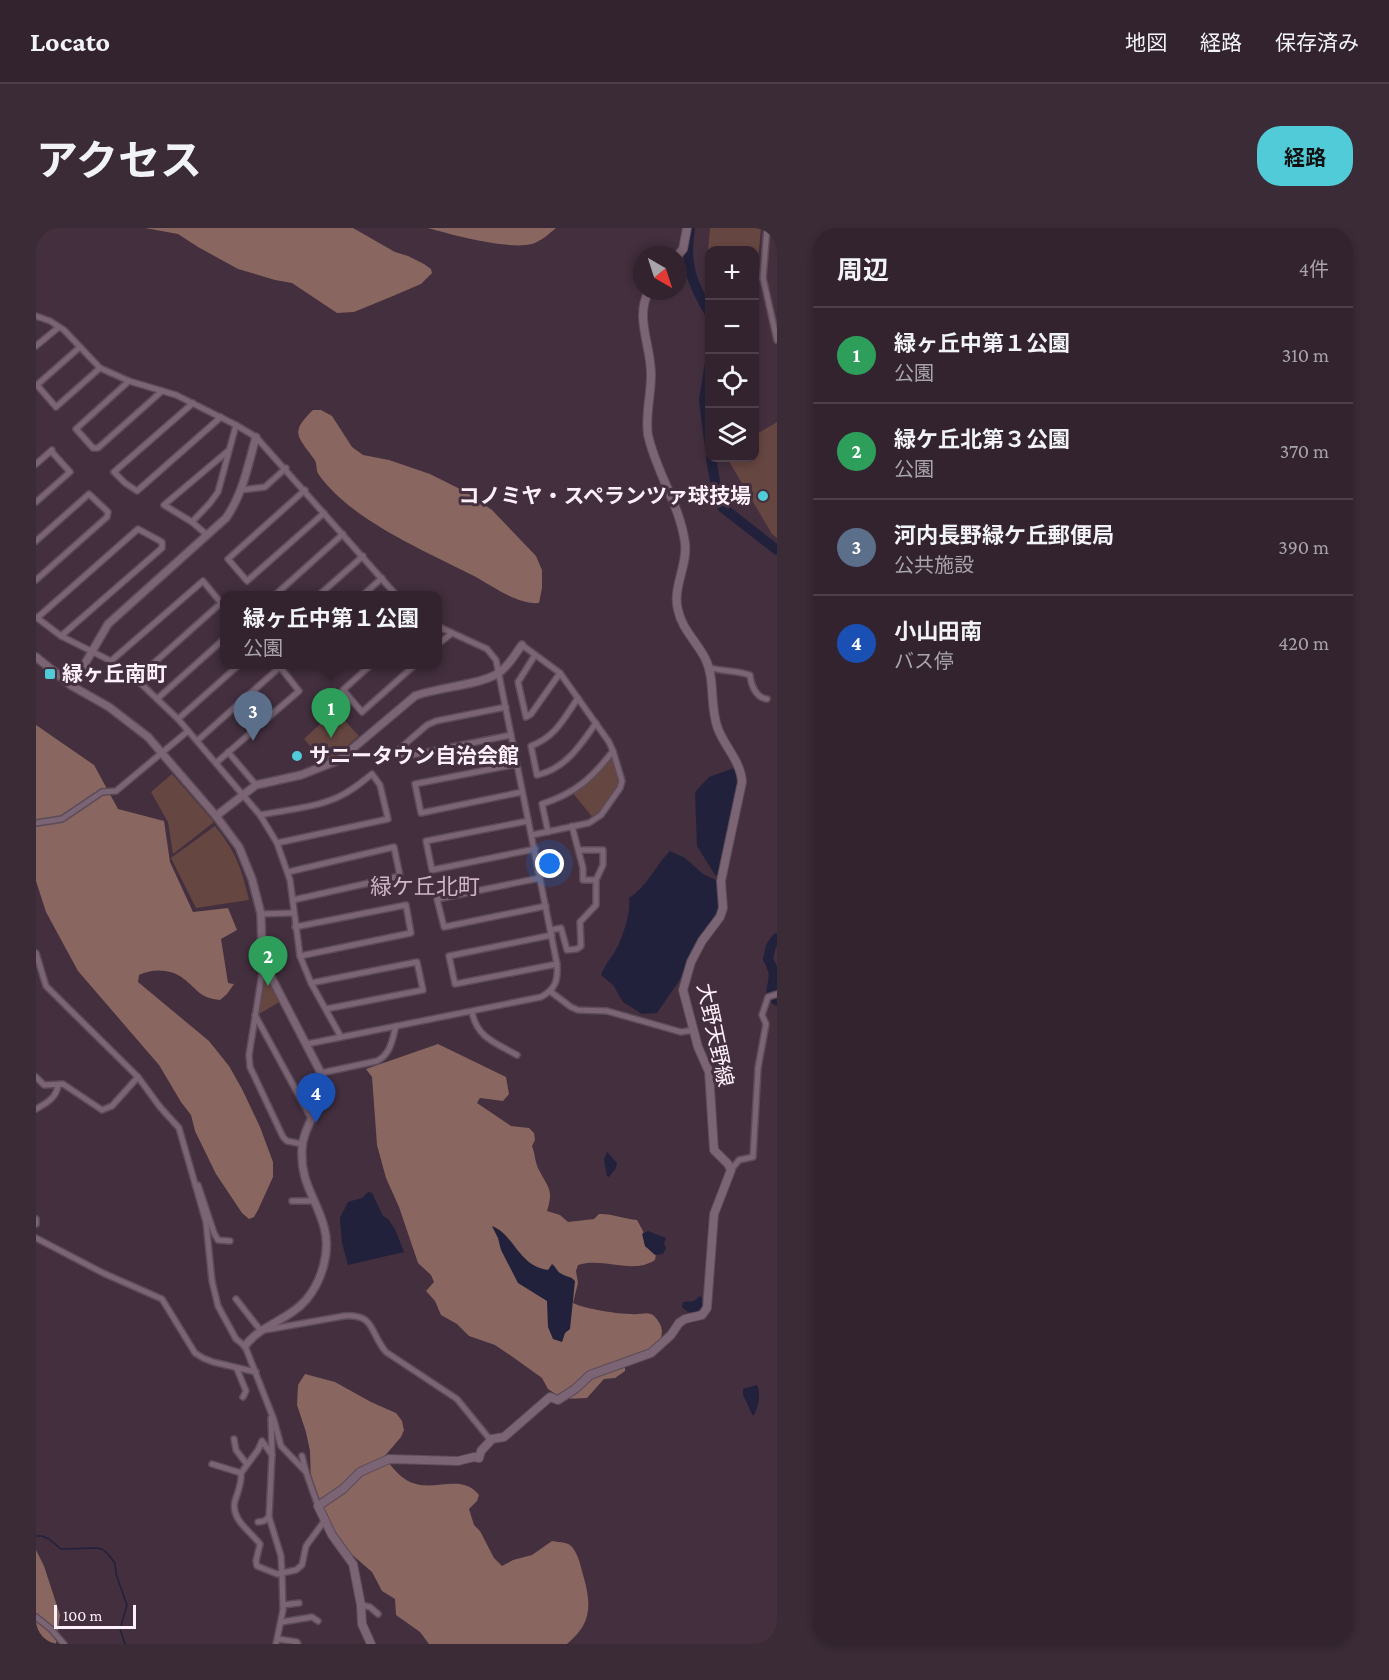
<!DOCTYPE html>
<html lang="ja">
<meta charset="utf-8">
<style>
body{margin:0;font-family:"Crimson Pro","Noto Sans JP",serif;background:#3a2b36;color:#f1f3f6}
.controls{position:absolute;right:18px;top:18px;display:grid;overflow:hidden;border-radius:12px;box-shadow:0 3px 9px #0003}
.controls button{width:54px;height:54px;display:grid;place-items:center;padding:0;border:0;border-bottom:2px solid #4d404a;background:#32232e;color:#f1f3f6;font:30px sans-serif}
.compass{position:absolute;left:597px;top:18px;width:54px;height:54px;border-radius:50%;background:#32232e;box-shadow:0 3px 9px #0003;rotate:141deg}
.scale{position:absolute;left:18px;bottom:15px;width:82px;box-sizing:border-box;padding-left:6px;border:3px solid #fef0fa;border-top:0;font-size:16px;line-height:21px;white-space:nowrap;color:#fef0fa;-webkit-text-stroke:4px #432f3e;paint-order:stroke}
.you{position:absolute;left:514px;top:636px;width:21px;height:21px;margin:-15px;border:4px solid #fff;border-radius:50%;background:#1a73e8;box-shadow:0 0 0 9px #1a73e833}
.badge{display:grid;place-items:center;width:39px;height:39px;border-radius:50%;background:#52cbd9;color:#fff;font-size:20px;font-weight:700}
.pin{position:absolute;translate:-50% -50px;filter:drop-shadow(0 2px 3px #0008)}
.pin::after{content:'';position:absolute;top:32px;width:21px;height:18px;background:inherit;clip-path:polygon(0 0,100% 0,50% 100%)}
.popup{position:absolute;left:184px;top:363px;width:222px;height:78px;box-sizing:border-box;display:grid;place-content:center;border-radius:12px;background:#32232e;filter:drop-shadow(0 2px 4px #0005);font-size:20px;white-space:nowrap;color:#a8a4aa}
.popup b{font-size:22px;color:#f1f3f6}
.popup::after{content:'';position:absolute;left:50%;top:100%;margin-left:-12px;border:12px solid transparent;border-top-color:#32232e}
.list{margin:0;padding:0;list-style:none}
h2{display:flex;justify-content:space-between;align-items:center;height:78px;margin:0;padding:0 24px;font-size:26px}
h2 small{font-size:20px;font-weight:400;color:#a8a4aa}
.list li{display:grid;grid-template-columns:39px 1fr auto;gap:18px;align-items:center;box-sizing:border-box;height:96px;padding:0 24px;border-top:2px solid #4d404a}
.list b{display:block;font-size:22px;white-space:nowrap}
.list p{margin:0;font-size:20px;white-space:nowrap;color:#a8a4aa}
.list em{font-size:20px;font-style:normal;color:#a8a4aa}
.icon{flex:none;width:33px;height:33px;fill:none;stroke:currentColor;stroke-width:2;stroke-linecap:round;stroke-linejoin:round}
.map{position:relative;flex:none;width:741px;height:1416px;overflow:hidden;border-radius:24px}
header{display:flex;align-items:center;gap:36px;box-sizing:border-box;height:84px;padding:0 30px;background:#32232e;border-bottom:2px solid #4d404a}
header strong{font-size:28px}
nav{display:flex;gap:33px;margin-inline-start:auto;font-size:21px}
.intro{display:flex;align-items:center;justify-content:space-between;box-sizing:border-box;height:144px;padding:0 36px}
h1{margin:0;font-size:42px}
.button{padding:15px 27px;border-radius:24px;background:#52cbd9;color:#111;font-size:21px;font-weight:700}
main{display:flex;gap:36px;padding:0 36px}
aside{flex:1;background:#32232e;border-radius:24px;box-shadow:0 3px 9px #0003}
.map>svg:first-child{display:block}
</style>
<header>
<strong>Locato</strong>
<nav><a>地図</a><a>経路</a><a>保存済み</a></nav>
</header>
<div class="intro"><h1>アクセス</h1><a class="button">経路</a></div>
<main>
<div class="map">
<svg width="741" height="1416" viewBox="0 0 741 1416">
<rect width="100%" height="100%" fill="#432f3e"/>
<g fill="#664641">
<path d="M674 0H725L719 63 718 22H674L673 59 669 58Z"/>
<path d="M741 194V310L736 306 691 230H718L719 207Z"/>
<path d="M299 482 323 508 302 526 288 534 268 511Z"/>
<path d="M577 525C579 533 585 544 585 553 585 565 566 584 558 591L536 564Z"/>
<path d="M136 546 178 594 137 626 132 594 115 564Z"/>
<path d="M179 598C200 624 205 639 213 672L160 680 135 630Z"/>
<path d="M230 746 245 773 223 786 221 783 227 748Z"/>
</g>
<g fill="#896660">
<path d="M109 0H317L359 24 372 28 388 36 395 41 396 45 385 56 357 68 318 84 301 85 256 55 239 52 202 41 162 19 142 6Z"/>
<path d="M392 0H520C513 6 505 13 496 16 473 22 416 7 392 0Z"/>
<path d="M277 182H285L296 188 316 219 327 227 353 232 394 246 428 263 456 282 500 328 506 342V360L503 375C480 377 456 357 436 347 389 323 315 292 283 247 279 242 282 236 278 231 262 208 253 205 277 182Z"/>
<path d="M0 497 58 537 82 581 128 593 134 634 157 684 192 680 201 702 185 711 192 755 198 756 191 766 184 772C164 770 162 762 148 751 136 741 117 740 103 747L102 754 173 813 193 838 206 861 224 899 237 934V949L222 982 218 989 213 991 206 985 180 946 159 903 155 887 145 874 123 837 42 743 10 684 0 653Z"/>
<path d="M402 816 470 849 473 866 467 873 444 870 441 875 475 898 493 900 498 905 499 912 496 918C499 925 499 935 503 942 512 960 518 961 511 983L524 987 532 994 558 991 563 986C574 985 589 991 601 992L607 1003 609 1018 620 1026 619 1032C596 1047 568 1029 542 1037L540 1043 542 1055 537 1075C549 1081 582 1086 596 1086 602 1087 609 1084 615 1086 618 1087 622 1092 624 1096 634 1117 603 1128 589 1137V1143L579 1150 568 1151 551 1170 527 1171 512 1161 506 1150 481 1132 459 1117 433 1108 421 1096 405 1087 399 1073 390 1063 398 1054 395 1047 382 1035 363 979 350 950 341 917 336 849 330 841Z"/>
<path d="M269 1146 299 1154 335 1174 360 1185 366 1193 368 1202 365 1209 348 1229C357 1240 366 1253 380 1256 402 1262 427 1246 443 1267L441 1273 433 1281 438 1297 444 1303 458 1330 466 1338 477 1332 496 1327 516 1313C521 1314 530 1314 534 1317 541 1323 544 1335 546 1343 555 1374 558 1394 531 1416H393L384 1404 360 1387 359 1371 346 1363 336 1344 306 1318 287 1296 275 1256 274 1223 270 1204 261 1177 262 1157Z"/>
<path d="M0 1322 8 1338 24 1387 20 1416H0Z"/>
</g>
<g fill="#22213b">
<path d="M701 539 704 554 683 648 679 647 661 618 659 564 673 549Z"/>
<path d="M634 623 649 630 667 646 682 653 684 681 680 691 653 729 643 753 621 785 606 786 587 774 577 757 565 747C570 734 577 728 582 718 588 704 595 685 593 670 611 659 619 638 634 623Z"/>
<path d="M571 924 581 935 580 940 573 949 571 948 568 932Z"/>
<path d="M332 964 336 965 347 988 352 991 359 1001 368 1024 312 1037 306 1015 304 990 312 974 326 970Z"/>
<path d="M456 998C479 1007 482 1038 512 1042L516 1036C520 1039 521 1043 524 1045 530 1049 535 1048 539 1053L534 1101 529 1105 526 1114 517 1111 512 1099 511 1073 482 1055 465 1022 462 1010Z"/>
<path d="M612 1003 630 1010 628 1015 630 1020 627 1026 619 1027 609 1018 606 1006Z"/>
<path d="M664 1068 666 1070 667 1079 661 1085 652 1084 646 1079 647 1074 658 1073Z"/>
<path d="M721 1157C725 1165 723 1180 717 1188L707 1167V1161Z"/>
</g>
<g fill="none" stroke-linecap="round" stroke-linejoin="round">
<path stroke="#22213b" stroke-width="1.5" d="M0 1308H6L13 1311 25 1321 60 1320 66 1321 72 1326 79 1335 80 1346 91 1377 84 1401 89 1416"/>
<g stroke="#22213b" stroke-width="10">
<path d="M654 0C648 37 656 55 674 86"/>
<path d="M674 135 668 172 674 220"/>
<path d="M675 230 681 265 686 279 741 322"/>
<path d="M741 710 735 718 732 731C741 748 737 749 735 767L741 773"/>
</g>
<g stroke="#5c4b58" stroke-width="8">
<g id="minor">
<path d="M731 0 727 50 741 112"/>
<path d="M0 88 14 93 28 102 64 140 93 153 140 167 200 197 220 209 361 368"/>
<path d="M0 118 23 99"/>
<path d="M44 119 1 157 20 179 64 140"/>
<path d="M93 153 40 201 57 220H62L126 163"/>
<path d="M157 175 78 244 89 255 101 263 185 189"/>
<path d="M0 236 16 222"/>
<path d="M205 262 229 259 250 240"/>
<path d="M269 262 192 331 211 353 288 285"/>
<path d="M0 274 34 244 15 223"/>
<path d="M156 294 174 275 182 264 200 197"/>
<path d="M171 307 156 294 128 277 192 223"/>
<path d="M0 313 53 266 72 284 71 289 0 352"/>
<path d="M238 368 307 306"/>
<path d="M282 368 327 328"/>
<path d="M326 368 346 350"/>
<path d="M0 389 25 408 75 433 100 451 142 491 224 587 241 615 254 652 264 728 275 755 305 809"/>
<path d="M1 390 102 301 126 314V320L25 408"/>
<path d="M401 417 416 405"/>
<path d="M486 417 524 445 573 514 577 523 586 553 584 560 565 587 553 595 496 607"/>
<path d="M499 427 482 454 490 489 495 486 524 445"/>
<path d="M75 433 167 353 185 375 100 451"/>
<path d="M285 436 288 440 292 436"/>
<path d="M336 436 307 462 326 484 380 436"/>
<path d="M672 439C686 444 699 442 714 447 715 457 720 470 731 471"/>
<path d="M542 470C527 492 520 508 495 518L501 547C529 541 544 518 560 495"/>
<path d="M121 471 188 411"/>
<path d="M470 479 400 493 391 497 361 523 366 529 475 507"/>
<path d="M142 491 204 436"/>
<path d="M161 513 244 439 263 463 180 535"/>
<path d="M192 524 220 557"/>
<path d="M481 536 379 556 385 585 486 564"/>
<path d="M224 587C249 582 277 580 300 570 314 564 325 555 336 546L344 557 352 591 241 615"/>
<path d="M492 593 390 613 396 642 499 621"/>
<path d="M0 595 26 591 66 564 80 563 152 503"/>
<path d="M512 604 506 576C540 565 556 550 577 523"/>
<path d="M543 622H567V637L560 652"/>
<path d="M252 644 358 619 364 648 257 672"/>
<path d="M504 650 401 671 408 699 510 678"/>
<path d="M225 686 258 685"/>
<path d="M259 699 370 677 375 705 264 728"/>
<path d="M515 702 525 700 531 722 541 721 545 718 544 694 560 677V652H547V640L536 598"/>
<path d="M516 707 413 728 419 756 521 736"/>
<path d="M0 725 10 758 102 849 124 879 143 900 170 994 176 1053 182 1078 200 1111 209 1118 238 1192 245 1218 270 1244 282 1278"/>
<path d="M228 733 213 827 214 839 247 909 251 913 266 916"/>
<path d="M275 755 381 734 387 762 290 781"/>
<path d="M515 764 535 779 542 782 571 783 645 804 658 802"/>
<path d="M436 784C441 810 460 815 481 827"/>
<path d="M219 787 275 890"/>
<path d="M271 816 505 769C520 761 522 752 521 736L460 432 451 421 401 398"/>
<path d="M285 845 341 833C355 826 356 812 360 798"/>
<path d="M0 849 8 857 27 856 66 882 76 878 102 849"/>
<path d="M0 881C11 875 21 869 22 857"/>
<path d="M695 942 703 932 717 929 722 840 730 796 726 787 732 769 741 766"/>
<path d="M162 957 178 1005 182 1012 194 1013"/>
<path d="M256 973H278"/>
<path d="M0 991V996"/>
<path d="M0 1010 67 1045 126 1071 159 1125 167 1130 177 1134 220 1144"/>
<path d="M200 1071 225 1103"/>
<path d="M229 1102 308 1088C340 1086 333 1104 350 1124L421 1171 452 1209 456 1211"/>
<path d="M201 1141 210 1163 207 1169"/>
<path d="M235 1190 236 1227 233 1289 245 1328 246 1346 247 1382 240 1416"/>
<path d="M198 1211 200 1222 210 1235"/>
<path d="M236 1227 226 1213 222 1222 205 1245C206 1255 202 1263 199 1273 194 1291 215 1304 224 1316L220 1333 221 1338 241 1346 260 1342 266 1337 270 1318 289 1292"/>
<path d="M266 1228 270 1244"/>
<path d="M176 1236 205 1245"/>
<path d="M222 1294 228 1293 233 1289"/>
<path d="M247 1377 263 1375"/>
<path d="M325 1377 334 1379 342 1386"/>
<path d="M0 1389 15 1401 28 1416"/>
<path d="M246 1394 276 1389 282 1393"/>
<path d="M242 1411 261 1414 262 1416"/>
</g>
</g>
<g stroke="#5c4b58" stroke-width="10">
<g id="tertiary">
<path d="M0 429 36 458 73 479 112 509 180 588 203 619 216 651 225 686 226 723 232 743 286 847C292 874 267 895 266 921 264 955 280 969 288 999 295 1023 286 1053 270 1072 253 1092 224 1097 209 1118"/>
<path d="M36 458 72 396 190 290C207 266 212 237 220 209"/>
<path d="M180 588 220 557 265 547 303 532 379 468C401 459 449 457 465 443 474 436 479 426 486 417"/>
</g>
</g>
<g stroke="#5c4b58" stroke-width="10">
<g id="secondary">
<path d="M642 27 647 21 651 0"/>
<path d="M335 1416 326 1396 325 1377 317 1336 296 1307 282 1278 307 1261 324 1244 353 1231 422 1233 438 1229 443 1230 445 1223 456 1211 468 1209 514 1169 522 1172 539 1161 554 1147 615 1125 635 1107 643 1095 649 1091 666 1087 671 1080 678 986 695 942 692 936 678 922 673 844 662 819 647 762 655 734 666 713 684 689 687 680 685 653 706 554C705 534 689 519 682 501 673 478 680 452 669 430 660 413 646 401 642 382 636 360 652 337 649 315 644 277 620 244 612 207 609 188 615 167 615 148 616 120 598 89 613 63"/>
</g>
</g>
<use href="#minor" stroke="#7b6474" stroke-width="5"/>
<use href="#tertiary" stroke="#7b6474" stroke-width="7"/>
<use href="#secondary" stroke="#7b6474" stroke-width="8"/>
</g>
<g fill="#52cbd9" stroke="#432f3e" stroke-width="2">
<circle cx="727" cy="268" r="6"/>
<rect x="8" y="440" width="12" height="12" rx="3"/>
<circle cx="261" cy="528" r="6"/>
</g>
<g text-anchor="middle" stroke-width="6" stroke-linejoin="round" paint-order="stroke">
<g font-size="21" font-weight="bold" fill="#fef0fa" stroke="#432f3e" text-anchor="start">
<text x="715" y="275" text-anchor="end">コノミヤ・スペランツァ球技場</text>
<text x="26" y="453">緑ヶ丘南町</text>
<text x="273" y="535">サニータウン自治会館</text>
</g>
<g font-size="21" fill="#fef0fa" stroke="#432f3e">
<text transform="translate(679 807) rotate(78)" y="7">大野天野線</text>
</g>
<g font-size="22" fill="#cfb5c7" stroke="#432f3e">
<text x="389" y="666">緑ケ丘北町</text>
</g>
</g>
</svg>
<div class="controls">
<button>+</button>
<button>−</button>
<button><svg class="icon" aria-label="locate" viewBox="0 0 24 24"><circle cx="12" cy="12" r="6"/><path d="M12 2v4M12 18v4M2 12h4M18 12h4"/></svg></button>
<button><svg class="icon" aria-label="layers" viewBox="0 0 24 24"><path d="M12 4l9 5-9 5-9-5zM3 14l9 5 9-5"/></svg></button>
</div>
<svg class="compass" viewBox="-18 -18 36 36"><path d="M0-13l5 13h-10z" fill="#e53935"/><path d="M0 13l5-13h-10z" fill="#a8a4aa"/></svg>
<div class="scale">100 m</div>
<div class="you"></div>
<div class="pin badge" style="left:295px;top:510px;background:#2e9e5b">1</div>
<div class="popup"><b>緑ヶ丘中第１公園</b>公園</div>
<div class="pin badge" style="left:232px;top:758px;background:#2e9e5b">2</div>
<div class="pin badge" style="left:217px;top:513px;background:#5c6f8a">3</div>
<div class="pin badge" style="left:280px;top:895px;background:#1a4fb4">4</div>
</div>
<aside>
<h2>周辺<small>4件</small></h2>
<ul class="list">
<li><span class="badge" style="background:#2e9e5b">1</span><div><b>緑ヶ丘中第１公園</b><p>公園</p></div><em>310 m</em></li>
<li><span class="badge" style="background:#2e9e5b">2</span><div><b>緑ケ丘北第３公園</b><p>公園</p></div><em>370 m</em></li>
<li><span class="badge" style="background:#5c6f8a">3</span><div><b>河内長野緑ケ丘郵便局</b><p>公共施設</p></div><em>390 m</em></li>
<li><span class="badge" style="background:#1a4fb4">4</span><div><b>小山田南</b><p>バス停</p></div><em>420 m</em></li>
</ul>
</aside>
</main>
